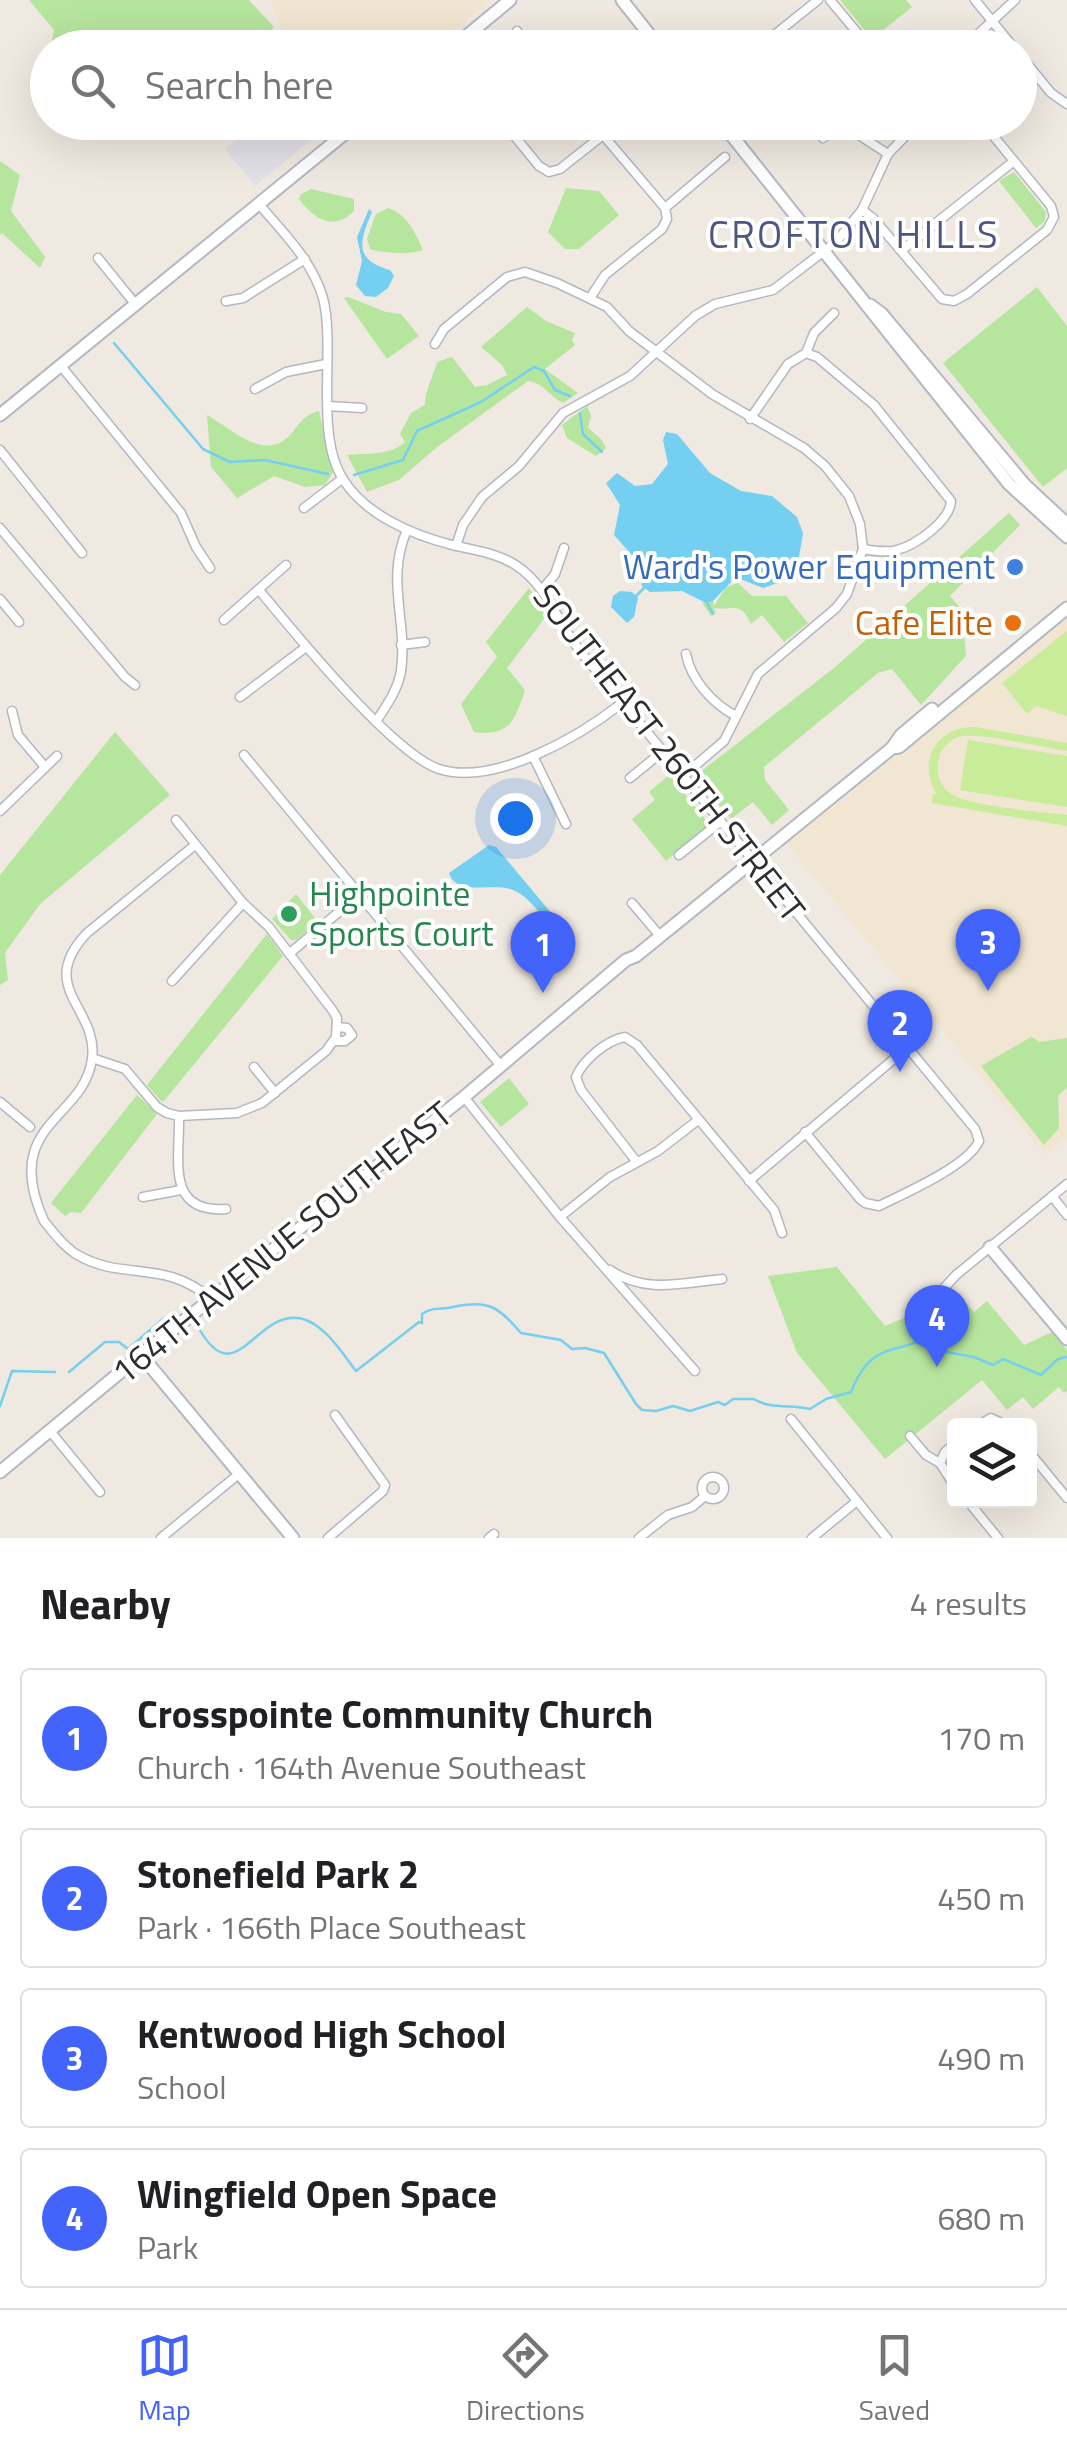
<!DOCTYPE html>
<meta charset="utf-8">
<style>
body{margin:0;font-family:"Titillium Web",sans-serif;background:#f2f2f2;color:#202124}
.controls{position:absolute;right:30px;bottom:30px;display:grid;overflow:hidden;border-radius:10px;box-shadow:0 10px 40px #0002}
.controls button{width:90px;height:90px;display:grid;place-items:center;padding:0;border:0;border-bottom:2px solid #e0e0e0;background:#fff;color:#202124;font:50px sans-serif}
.you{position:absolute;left:515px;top:818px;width:35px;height:35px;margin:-25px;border:8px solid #fff;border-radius:50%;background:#1a73e8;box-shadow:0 0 0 15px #1a73e833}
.badge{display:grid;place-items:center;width:65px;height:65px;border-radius:50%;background:#4264fb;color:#fff;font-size:32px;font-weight:700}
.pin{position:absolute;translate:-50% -82px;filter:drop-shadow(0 2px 5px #0008)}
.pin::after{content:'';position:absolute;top:52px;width:35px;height:30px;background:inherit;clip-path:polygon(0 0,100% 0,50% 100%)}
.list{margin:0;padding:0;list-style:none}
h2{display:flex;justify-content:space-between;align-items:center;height:130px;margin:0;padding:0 40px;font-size:42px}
h2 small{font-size:32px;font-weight:400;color:#757577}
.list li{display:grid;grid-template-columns:65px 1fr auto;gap:30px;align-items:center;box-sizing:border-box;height:140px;margin:0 20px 20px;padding:0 20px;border:2px solid #e0e0e0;border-radius:10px}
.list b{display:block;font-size:38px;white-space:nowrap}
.list p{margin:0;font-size:32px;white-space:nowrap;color:#757577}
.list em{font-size:32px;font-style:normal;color:#757577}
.icon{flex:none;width:55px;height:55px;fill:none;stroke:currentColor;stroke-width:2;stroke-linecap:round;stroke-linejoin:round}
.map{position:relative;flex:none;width:1067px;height:1538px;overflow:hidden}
.search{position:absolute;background:#fff;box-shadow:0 10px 40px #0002;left:30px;right:30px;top:30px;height:110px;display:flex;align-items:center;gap:25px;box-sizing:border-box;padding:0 35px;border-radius:55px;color:#757577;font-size:38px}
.sheet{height:770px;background:#fff}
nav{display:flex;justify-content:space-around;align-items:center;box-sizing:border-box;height:140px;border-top:2px solid #e0e0e0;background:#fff;font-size:28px;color:#757577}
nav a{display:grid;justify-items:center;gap:5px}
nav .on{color:#4264fb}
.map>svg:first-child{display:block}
</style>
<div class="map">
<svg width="1067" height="1538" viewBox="0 0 1067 1538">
<rect width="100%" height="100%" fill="#efe9e1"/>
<path fill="#e3e1e8" d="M257 123H299L312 139 255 186 225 149Z"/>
<g fill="#f0e6d1">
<path d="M270 0H490L434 48 288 47Z"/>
<path d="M1067 617V1137L1046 1155 787 844Z"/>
</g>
<g fill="#b6e59e">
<path d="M29 0H249L274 27 255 47H51L54 30Z"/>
<path d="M840 0H906L912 7 872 39Z"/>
<path d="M0 161 20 175 11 211 45 257 40 268 2 233 0 235Z"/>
<path d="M1014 172 1046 212 1045 221 1036 228 999 181Z"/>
<path d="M566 188 599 191 619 215 579 249H565L548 232Z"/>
<path d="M311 189 354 199V211C334 232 314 219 299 199L301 194Z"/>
<path d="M388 208C407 214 416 234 423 250 414 255 378 253 370 249L367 239 376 214Z"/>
<path d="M1037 287 1067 326V468L1043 487 943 363Z"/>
<path d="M348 297 386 312 401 314 419 336 387 359 344 298Z"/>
<path d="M527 307 546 321 575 333 572 340 575 345 545 369 578 393 563 403C549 396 544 383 528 381L436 448 399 480 367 492 347 455C366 453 390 456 405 442L400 434 411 413 425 405C425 390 433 377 437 362L452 357 475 387 487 385 507 375 502 365 481 347Z"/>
<path d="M587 406 591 416 588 428 601 439 606 448 596 456 567 438 562 425Z"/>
<path d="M319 411 333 472 325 485 305 487 274 476 237 498 211 467 207 415C231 428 264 463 290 435 300 424 303 415 319 411Z"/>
<path d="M1009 513 1020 525 950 596 962 610 966 656 921 705 892 669 878 673 764 767 765 780 789 810 772 825 753 802 731 819 699 781V773L834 668Z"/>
<path d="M738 583 752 596H786L808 623 784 642 762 615 751 624C740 600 734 611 714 608L716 612 711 616 702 603 713 601 714 606 726 587Z"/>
<path d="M529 588 547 615 507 668 525 690C515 720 510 737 474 732L461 704 497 657 486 642Z"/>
<path d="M115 732 170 795 40 904 5 953 8 980 0 985V875Z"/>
<path d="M669 775 710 825 666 861 632 819 655 800 649 792Z"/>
<path d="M296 894 318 922 296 940H291L272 919Z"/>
<path d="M267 934 283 956 163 1102 160 1100 147 1085Z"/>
<path d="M1031 1037 1040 1042 1067 1038V1087L1058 1096 1059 1128 1044 1145 981 1066Z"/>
<path d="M509 1078 529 1104 501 1127 480 1102Z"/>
<path d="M137 1095 157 1114 81 1213 71 1212 65 1216 51 1203Z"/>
<path d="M837 1267 885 1326 923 1310 941 1318 965 1302 974 1312 987 1301 1024 1345 1052 1332 1067 1350V1391L1064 1393 1059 1387 1033 1409 1023 1397 1007 1410 982 1380 885 1459 797 1353 768 1276Z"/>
</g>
<g fill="#c9ec9a">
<path d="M1067 631V716L1036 706 1027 714 1002 683Z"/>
<path d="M976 727 1067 743V751C1044 748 977 731 958 737 934 746 930 780 951 794 969 806 1042 812 1067 815V826L932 803 933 794H937C916 762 937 725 976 727Z"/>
<path d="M968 740 1067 756V807L960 790Z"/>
</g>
<g fill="#75cff0">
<path d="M369 209 372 212C359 242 354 260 390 270L394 276 388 288 376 297 365 296 356 285 362 261 357 237Z"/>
<path d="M666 432 677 434 710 473 741 491 772 496 797 517 803 533 798 563 780 582 763 588 743 580 732 581 713 601 706 603 682 591 650 592 642 586 638 562 614 535 620 505 606 483 617 473 635 486 652 484 668 464 663 440Z"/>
<path d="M620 591 632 592 638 598 634 617 627 623 611 607 613 596Z"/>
<path d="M489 845 496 847 557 920 549 922C538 912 527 895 513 890 494 882 456 897 449 873Z"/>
</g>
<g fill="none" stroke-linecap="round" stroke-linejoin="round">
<g stroke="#75cff0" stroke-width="2.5">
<path d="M114 343 203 449 230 462 265 460 328 474"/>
<path d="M580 413 583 434 602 452"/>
<path d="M354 475 403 460 417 431 481 402 534 367 544 371 555 390 570 396"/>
<path d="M636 596 644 588"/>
<path d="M707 603 713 614"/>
<path d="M197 1325C237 1400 256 1302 306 1320 327 1328 343 1354 356 1371L419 1322 422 1323V1314C434 1306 441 1310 453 1307 488 1299 499 1307 521 1333L561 1340 572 1349 585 1348 604 1353 636 1404 642 1410 656 1411 673 1406 690 1411 718 1402 725 1405 733 1399H754C771 1410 791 1404 810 1409L826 1399 851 1392C871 1341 892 1356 934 1335L946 1352 974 1357 993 1365 1003 1359 1041 1375 1058 1359 1067 1357"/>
<path d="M69 1372 105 1342H119L128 1349 163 1319 177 1318"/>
<path d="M0 1406 12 1371 55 1372"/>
</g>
<g stroke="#b4b7c1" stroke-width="11">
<g id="street">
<path d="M830 0 870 48"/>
<path d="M975 0 1014 48"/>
<path d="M517 31 531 48"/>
<path d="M758 48 818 0"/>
<path d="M963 48 1015 0"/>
<path d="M1020 55 1051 93 1067 104"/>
<path d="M503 122 539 166 549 172 560 169 603 135"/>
<path d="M592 122 665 208"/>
<path d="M839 122 888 154"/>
<path d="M823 138 837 122"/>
<path d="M259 204C283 233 312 260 323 298 336 349 314 434 343 479 365 515 413 535 452 545 474 550 498 553 517 566 547 586 558 623 580 651L975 1129 979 1141C968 1166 905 1193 879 1206L865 1203 860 1199 805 1132"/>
<path d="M862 210 873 218 942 299 954 301 967 294 1047 230 1054 217 1051 206 982 122"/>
<path d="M902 250 1014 161"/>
<path d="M98 258 136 305"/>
<path d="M590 298 605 275 662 229 667 219 665 208 725 157"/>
<path d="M226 301 243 298 305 259"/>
<path d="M435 344 444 329 507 277 525 272 557 283 607 307 629 331 712 394 804 448 825 466 849 496 860 524 863 549 847 594 836 608 758 674 724 741 683 776"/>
<path d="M806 353 817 357 874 405 951 501C950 521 916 545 897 550 886 553 874 551 863 549"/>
<path d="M61 366 181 513 196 547 210 568"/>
<path d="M255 389 286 372 326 364"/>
<path d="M328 406 362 408"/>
<path d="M750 419 788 364 806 353 814 333 834 313"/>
<path d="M0 450 82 553"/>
<path d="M304 508 342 479"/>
<path d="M0 528 125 677 135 685"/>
<path d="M456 546 463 525 482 497 519 466 563 413 630 376 695 316 715 304 773 290 836 242 862 210 888 154 919 122"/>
<path d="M543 589 555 574 564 548"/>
<path d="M259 590C293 631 393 754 439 769 494 787 580 736 622 703"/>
<path d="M0 599 19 622"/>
<path d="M224 620 286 565"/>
<path d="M401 645 425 642"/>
<path d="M686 654C691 680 713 704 736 716"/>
<path d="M240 697 306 647"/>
<path d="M12 711 18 735 45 767"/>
<path d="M377 720C387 705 398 689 401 671 408 621 385 580 407 530"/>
<path d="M244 755 501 1066"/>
<path d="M533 756 566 824"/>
<path d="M630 778 662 752"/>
<path d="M0 811 57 756"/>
<path d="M195 845 87 933C35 988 99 1008 92 1059 84 1120 0 1123 44 1221 54 1233 63 1246 76 1254 122 1282 164 1258 211 1299"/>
<path d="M679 855 720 822"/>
<path d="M632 903 660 936"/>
<path d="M290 953 359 895"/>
<path d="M172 981 243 903"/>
<path d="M335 1041H345L352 1035 347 1028 337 1027"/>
<path d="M92 1058 125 1069 157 1107 167 1113 179 1116 237 1113 262 1103 326 1051 336 1037 337 1018 333 1011 269 927 243 903 176 820"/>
<path d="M254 1067 275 1093"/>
<path d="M464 1097 560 1217 695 1371"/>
<path d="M0 1102 30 1127"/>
<path d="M179 1116C180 1160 165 1213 226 1209"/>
<path d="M636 1161 581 1090 576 1077C583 1060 607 1040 625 1037L637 1045 774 1210 782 1233"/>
<path d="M749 1181 907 1048"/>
<path d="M1052 1196 1067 1215"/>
<path d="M143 1197 181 1190"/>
<path d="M560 1217 610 1177 658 1151 698 1120"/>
<path d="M610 1270C645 1294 682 1283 722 1279"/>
<path d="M935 1298 956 1275 1067 1184"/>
<path d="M791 1419 887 1538"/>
<path d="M977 1426 991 1418 1007 1426"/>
<path d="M50 1431 100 1492"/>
<path d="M910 1436 926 1455 940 1463 954 1485"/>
<path d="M1030 1453 1067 1498"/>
<path d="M940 1463 945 1452 954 1444"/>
<circle cx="713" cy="1488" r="11"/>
<path d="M967 1500 998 1538"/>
<path d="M161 1538 240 1473"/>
<path d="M328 1538 383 1491 385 1485 335 1415"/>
<path d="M489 1538 494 1534"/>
<path d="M639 1538 668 1515 692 1507 705 1496"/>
<path d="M812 1538 857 1501"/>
</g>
</g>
<g stroke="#b4b7c1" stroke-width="15">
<g id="secondary">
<path d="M622 0 660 48"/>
<path d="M452 48 510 0"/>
<path d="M721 122 1009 484 1067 537"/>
<path d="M870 305 882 314 1025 485 1067 524"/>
<path d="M0 415 359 122"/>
<path d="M892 748 901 735 932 709"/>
<path d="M990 1247 1067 1339"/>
<path d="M141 1355 293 1538"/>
<path d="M0 1472 141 1355 464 1097 626 960 636 956 892 748 899 747 1067 608"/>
</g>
</g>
<use href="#street" stroke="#fff" stroke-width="8"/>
<use href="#secondary" stroke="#fff" stroke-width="11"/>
</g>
<circle fill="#3f7fe0" stroke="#fff" stroke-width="4" cx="1015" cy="567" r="10"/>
<circle fill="#e8710a" stroke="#fff" stroke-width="4" cx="1013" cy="623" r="10"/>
<circle fill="#2e9e5b" stroke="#fff" stroke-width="4" cx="289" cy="914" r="10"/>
<g text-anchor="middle" stroke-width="8" stroke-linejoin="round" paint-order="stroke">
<g font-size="35" fill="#366cbe" stroke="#fff" text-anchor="end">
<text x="995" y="579">Ward's Power Equipment</text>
</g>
<g font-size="35" fill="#c56008" stroke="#fff" text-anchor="end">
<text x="993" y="635">Cafe Elite</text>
</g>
<g font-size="35" fill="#2e2e2e" stroke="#fff">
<text transform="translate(669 753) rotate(52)" y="12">SOUTHEAST 260TH STREET</text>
<text transform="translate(282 1243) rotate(-39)" y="12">164TH AVENUE SOUTHEAST</text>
</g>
<g font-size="35" fill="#27864d" stroke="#fff" text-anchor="start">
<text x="309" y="906">Highpointe<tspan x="309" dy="40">Sports Court</tspan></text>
</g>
<g font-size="38" letter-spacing="2.5" fill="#4d5680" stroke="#fff">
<text x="854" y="248">CROFTON HILLS</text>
</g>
</g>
</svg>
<div class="controls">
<button><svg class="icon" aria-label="layers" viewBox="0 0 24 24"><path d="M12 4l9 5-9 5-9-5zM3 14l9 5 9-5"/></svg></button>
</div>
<div class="you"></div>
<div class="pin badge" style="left:543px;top:993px">1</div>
<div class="pin badge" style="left:900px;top:1072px">2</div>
<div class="pin badge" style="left:988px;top:991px">3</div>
<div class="pin badge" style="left:937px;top:1367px">4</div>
<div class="search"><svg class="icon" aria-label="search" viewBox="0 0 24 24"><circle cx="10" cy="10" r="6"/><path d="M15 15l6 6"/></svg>Search here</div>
</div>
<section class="sheet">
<h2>Nearby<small>4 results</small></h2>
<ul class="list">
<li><span class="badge">1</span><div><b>Crosspointe Community Church</b><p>Church · 164th Avenue Southeast</p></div><em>170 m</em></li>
<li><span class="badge">2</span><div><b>Stonefield Park 2</b><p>Park · 166th Place Southeast</p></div><em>450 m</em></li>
<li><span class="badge">3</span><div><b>Kentwood High School</b><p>School</p></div><em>490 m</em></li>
<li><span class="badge">4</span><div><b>Wingfield Open Space</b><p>Park</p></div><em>680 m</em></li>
</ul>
</section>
<nav>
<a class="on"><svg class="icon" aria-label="map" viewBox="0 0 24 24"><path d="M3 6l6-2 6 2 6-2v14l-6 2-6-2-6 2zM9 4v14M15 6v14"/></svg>Map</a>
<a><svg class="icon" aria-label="directions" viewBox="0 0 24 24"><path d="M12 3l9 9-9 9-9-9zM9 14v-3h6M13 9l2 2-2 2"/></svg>Directions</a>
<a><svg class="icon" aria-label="saved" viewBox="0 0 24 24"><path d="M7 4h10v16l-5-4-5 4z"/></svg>Saved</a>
</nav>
